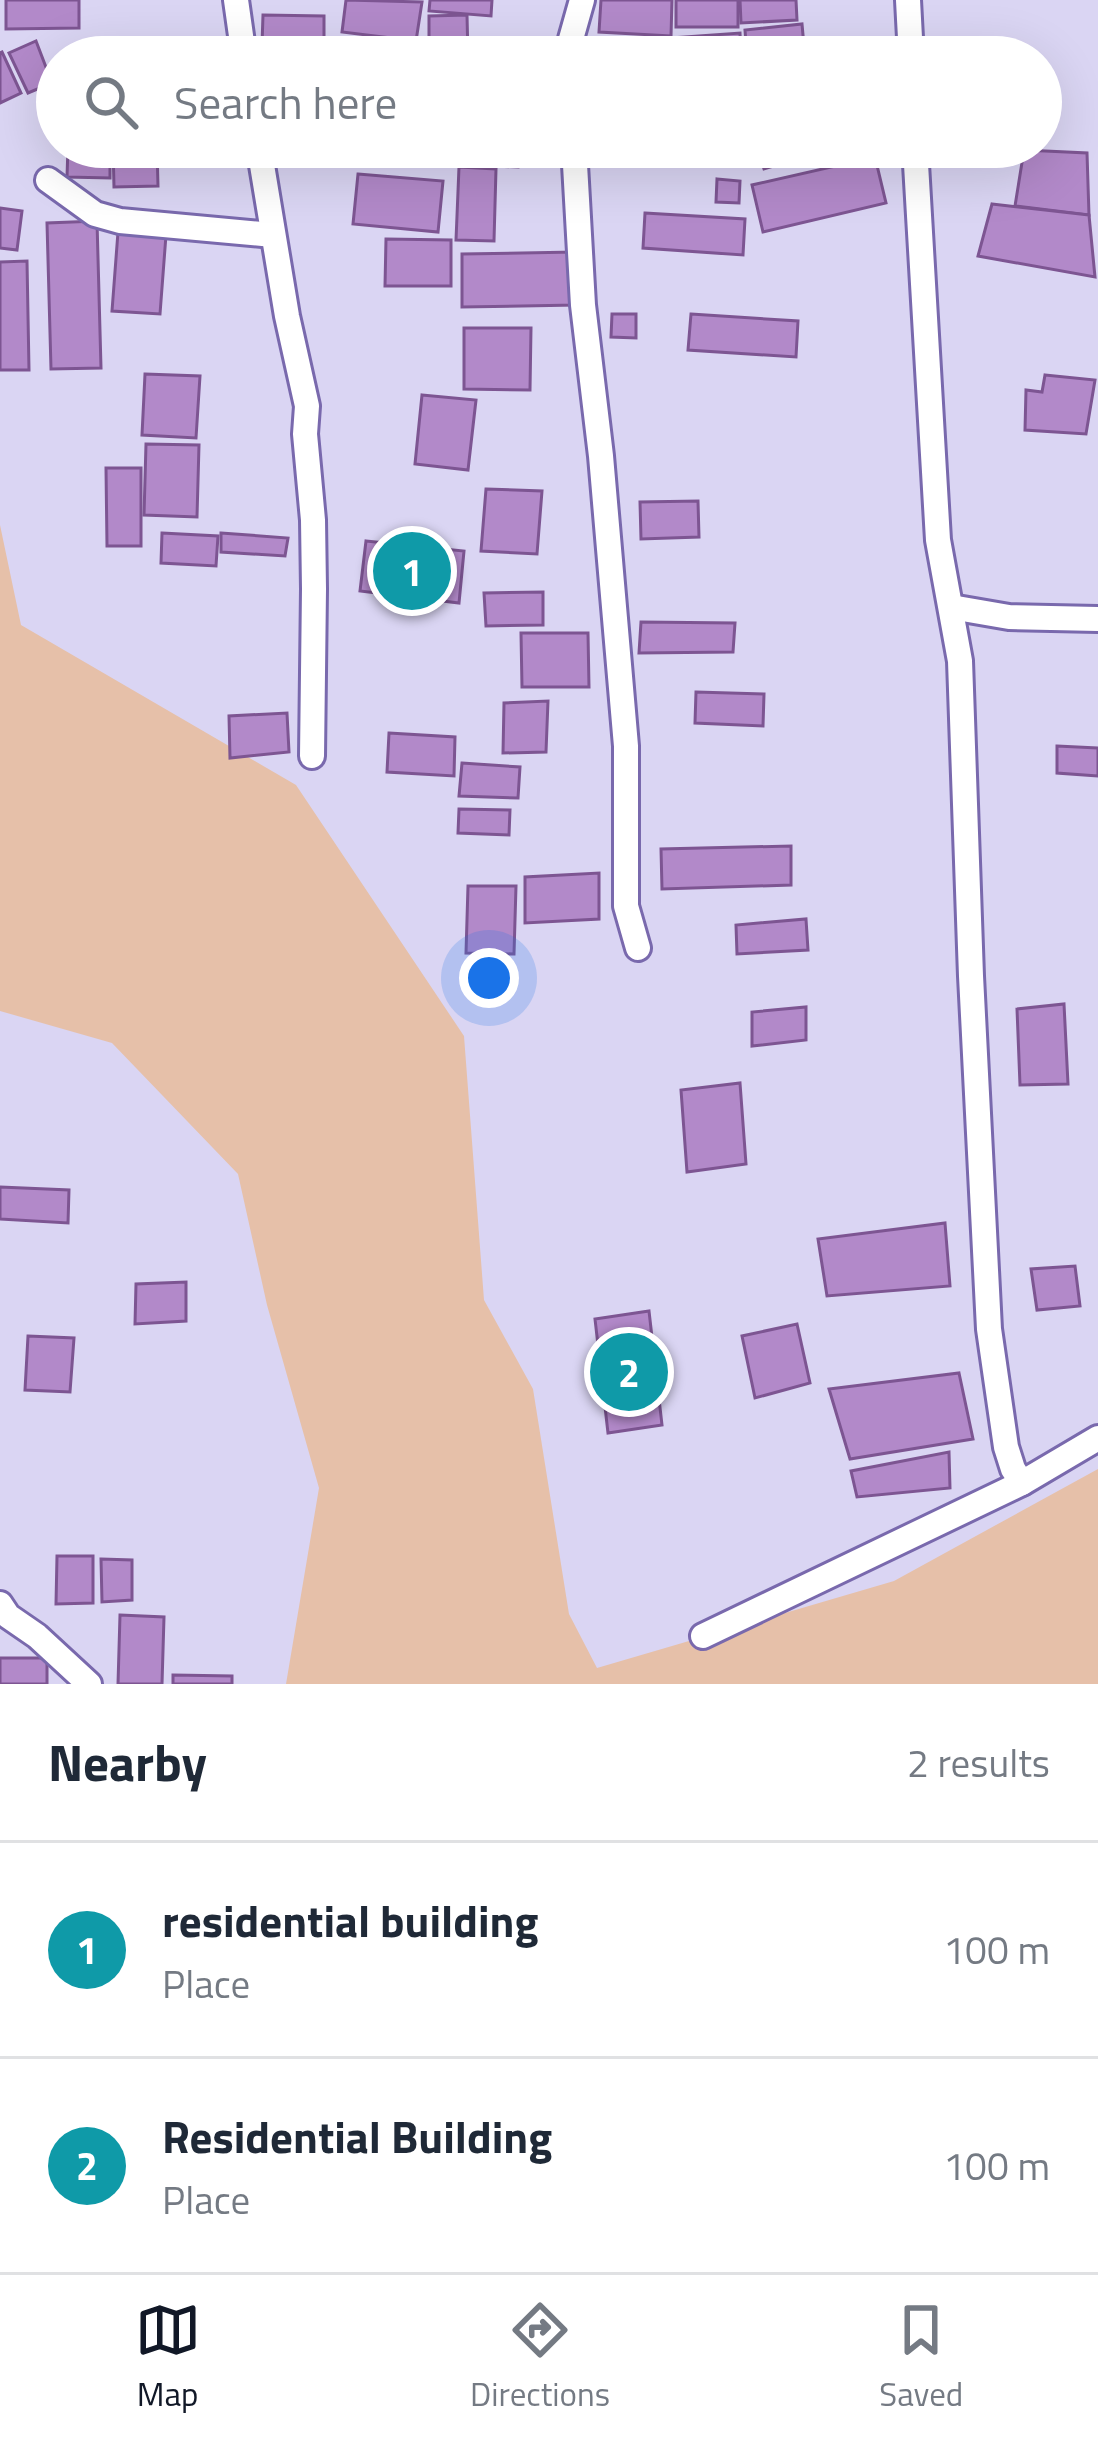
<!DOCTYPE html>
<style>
body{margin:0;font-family:"Titillium Web",sans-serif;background:#f2f2f3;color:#1f2937}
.you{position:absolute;left:489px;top:978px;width:42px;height:42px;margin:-30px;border:9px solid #fff;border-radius:50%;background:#1a73e8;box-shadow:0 0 0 18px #1a73e833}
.badge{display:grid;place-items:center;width:78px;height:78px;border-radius:50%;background:#111827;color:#fff;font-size:39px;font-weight:700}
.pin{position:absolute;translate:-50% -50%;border:6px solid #fff;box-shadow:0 3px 12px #0006}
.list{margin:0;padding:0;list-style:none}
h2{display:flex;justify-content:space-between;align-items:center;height:156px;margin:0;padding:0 48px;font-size:51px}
h2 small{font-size:39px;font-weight:400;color:#747a83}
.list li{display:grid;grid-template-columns:78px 1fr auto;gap:36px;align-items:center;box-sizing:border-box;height:216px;padding:0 48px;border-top:3px solid #e0e1e3}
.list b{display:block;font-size:45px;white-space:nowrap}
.list p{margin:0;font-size:39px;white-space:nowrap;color:#747a83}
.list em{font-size:39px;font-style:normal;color:#747a83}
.icon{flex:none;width:66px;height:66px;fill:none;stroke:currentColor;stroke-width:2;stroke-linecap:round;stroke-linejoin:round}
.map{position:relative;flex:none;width:1098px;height:1684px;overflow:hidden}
.search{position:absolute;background:#fff;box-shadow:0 12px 48px #0002;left:36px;right:36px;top:36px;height:132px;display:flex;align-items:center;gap:30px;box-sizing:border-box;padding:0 42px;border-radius:66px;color:#747a83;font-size:45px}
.sheet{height:588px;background:#fff}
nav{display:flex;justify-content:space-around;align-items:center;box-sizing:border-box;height:168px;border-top:3px solid #e0e1e3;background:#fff;font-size:33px;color:#747a83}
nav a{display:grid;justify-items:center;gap:6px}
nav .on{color:#111827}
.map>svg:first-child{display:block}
</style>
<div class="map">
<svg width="1098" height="1684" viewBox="0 0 1098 1684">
<rect width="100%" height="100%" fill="#dad5f3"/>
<path fill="#e6c0a9" d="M0 525 21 625 296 785 464 1036 484 1300 533 1389 569 1614 597 1668 894 1581 1098 1469V1684H286L319 1488 267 1305 238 1174 112 1043 0 1011Z"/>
<g fill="#b289c9" stroke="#7d5592" stroke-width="3">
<path d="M6 0H79V28L6 29Z"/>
<path d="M346 0 422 2 416 41 342 32Z"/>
<path d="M430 0H492L491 16 429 11Z"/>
<path d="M601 0H672L671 36 599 32Z"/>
<rect x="676" y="0" width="62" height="27"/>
<path d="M740 0H796L797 20 741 23Z"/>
<path d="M263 15 324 16V46L262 45Z"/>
<path d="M467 15 468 57H429V16Z"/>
<path d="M802 24 805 57H747L745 30Z"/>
<path d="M740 33 741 57H674L672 38Z"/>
<path d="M89 40 192 46V57H88Z"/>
<path d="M667 40 668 57H603L602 42Z"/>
<path d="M36 41 52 83 28 93 9 53Z"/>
<path d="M415 47V57H341V48Z"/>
<path d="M2 52 21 93 0 103V53Z"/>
<path d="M68 147H110V178L67 177Z"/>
<path d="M113 147H157L158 186 114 187Z"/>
<path d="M301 147H366L367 156 302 160Z"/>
<path d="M389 147H424V160L389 158Z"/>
<path d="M450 147H519L518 167 449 164Z"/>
<path d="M757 147H804L807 156 764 169Z"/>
<path d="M1024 150 1087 153 1089 215 1015 206Z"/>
<path d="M875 157 886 203 763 232 752 185Z"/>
<path d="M459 167 496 169 494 241 456 240Z"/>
<path d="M358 174 443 181 438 232 353 224Z"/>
<path d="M717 179 740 181 739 203 716 202Z"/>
<path d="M992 204 1089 215 1095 277 978 256Z"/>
<path d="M0 208 22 211 17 250 0 248Z"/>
<path d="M645 213 745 219 743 255 643 248Z"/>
<path d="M97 221 101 368 51 369 47 223Z"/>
<path d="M118 232 166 235 160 314 112 311Z"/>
<path d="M386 239 451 240V286H385Z"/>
<path d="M575 252 576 305 462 307V254Z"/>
<path d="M27 261 29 370H0V262Z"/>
<path d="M612 314H636V338L611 337Z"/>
<path d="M691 314 798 321 796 357 688 350Z"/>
<path d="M464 328H531L530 390 464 389Z"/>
<path d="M145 374 200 376 196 438 142 435Z"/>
<path d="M1045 375 1095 380 1086 434 1025 430 1026 390 1042 392Z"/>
<path d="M422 395 476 400 468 470 415 464Z"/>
<path d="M146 444 199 445 197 517 144 515Z"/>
<path d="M106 468H141V546H107Z"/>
<path d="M486 489 542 491 537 554 481 551Z"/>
<path d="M698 501 699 537 641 539 640 502Z"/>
<path d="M162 533 218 536 216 566 161 563Z"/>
<path d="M221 533 288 538 285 556 221 552Z"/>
<path d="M366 541 464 551 459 603 360 591Z"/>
<path d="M543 592V625L486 626 484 593Z"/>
<path d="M641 622 735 623 733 652 639 653Z"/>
<path d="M521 633H588L589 687H522Z"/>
<path d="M696 692 764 694 763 726 695 723Z"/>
<path d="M548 701 546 752 503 753 504 703Z"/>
<path d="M287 713 289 752 230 758 229 716Z"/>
<path d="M389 733 455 737 454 776 387 772Z"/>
<path d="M1057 746 1098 748V776L1057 773Z"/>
<path d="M462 763 520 767 518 798 459 796Z"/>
<path d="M459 809 510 810 509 835 458 833Z"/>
<path d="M791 846V885L662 889 661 849Z"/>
<path d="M599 873V919L525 923V877Z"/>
<path d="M468 886H516L514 954 466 953Z"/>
<path d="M806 919 808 950 737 954 736 925Z"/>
<path d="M1064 1004 1068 1084 1020 1085 1017 1009Z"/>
<path d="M806 1007V1040L752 1046V1012Z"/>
<path d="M740 1083 746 1164 687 1172 681 1090Z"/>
<path d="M0 1187 69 1190 68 1223 0 1219Z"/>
<path d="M945 1223 950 1286 827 1296 818 1239Z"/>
<path d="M1075 1266 1080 1306 1037 1310 1031 1269Z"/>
<path d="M186 1282V1321L135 1324 136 1284Z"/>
<path d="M649 1311 662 1425 608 1433 595 1319Z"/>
<path d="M797 1324 810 1383 755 1398 742 1336Z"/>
<path d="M28 1336 74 1338 70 1392 25 1390Z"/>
<path d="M959 1373 973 1439 850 1459 829 1389Z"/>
<path d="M949 1452 950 1488 857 1497 851 1471Z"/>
<path d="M57 1556H93V1603L56 1604Z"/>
<path d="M101 1559 132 1560V1600L102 1602Z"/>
<path d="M120 1615 164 1617 162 1684H118Z"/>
<rect x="0" y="1658" width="47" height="26"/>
<path d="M173 1675 232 1676V1684H173Z"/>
</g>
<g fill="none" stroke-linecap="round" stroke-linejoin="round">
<g stroke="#7969ad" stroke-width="30">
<g id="minor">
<path d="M236 0 244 57"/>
<path d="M908 0 911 57"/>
<path d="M571 57V39L582 0"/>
<path d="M259 147 287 316 307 406 305 434 313 520 314 589 312 756"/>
<path d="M574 147 583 305 601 456 626 746V906L638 948"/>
<path d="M915 147 938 540 960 661 971 976 989 1329 1006 1447 1013 1469 1022 1483"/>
<path d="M48 180 95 214 120 221 273 235"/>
<path d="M951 607 1009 617 1098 619"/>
<path d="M0 1604 8 1616 37 1636 89 1684"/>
<path d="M703 1636 1022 1483 1098 1438"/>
</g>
</g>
<use href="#minor" stroke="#fff" stroke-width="24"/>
</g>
</svg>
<div class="you"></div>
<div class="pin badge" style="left:412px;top:571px;background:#0f9aa8">1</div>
<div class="pin badge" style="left:629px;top:1372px;background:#0f9aa8">2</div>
<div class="search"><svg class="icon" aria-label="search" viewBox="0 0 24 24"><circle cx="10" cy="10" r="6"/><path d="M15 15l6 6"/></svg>Search here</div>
</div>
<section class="sheet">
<h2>Nearby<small>2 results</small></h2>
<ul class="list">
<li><span class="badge" style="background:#0f9aa8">1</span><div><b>residential building</b><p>Place</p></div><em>100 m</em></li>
<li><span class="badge" style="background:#0f9aa8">2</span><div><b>Residential Building</b><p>Place</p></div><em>100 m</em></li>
</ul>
</section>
<nav>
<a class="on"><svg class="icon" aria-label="map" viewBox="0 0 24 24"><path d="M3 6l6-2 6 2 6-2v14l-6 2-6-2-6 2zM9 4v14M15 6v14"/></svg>Map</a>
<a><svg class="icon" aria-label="directions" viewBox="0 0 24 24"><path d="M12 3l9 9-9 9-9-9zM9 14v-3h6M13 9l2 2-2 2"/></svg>Directions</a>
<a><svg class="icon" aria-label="saved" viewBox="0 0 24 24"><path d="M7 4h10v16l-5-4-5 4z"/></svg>Saved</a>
</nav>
